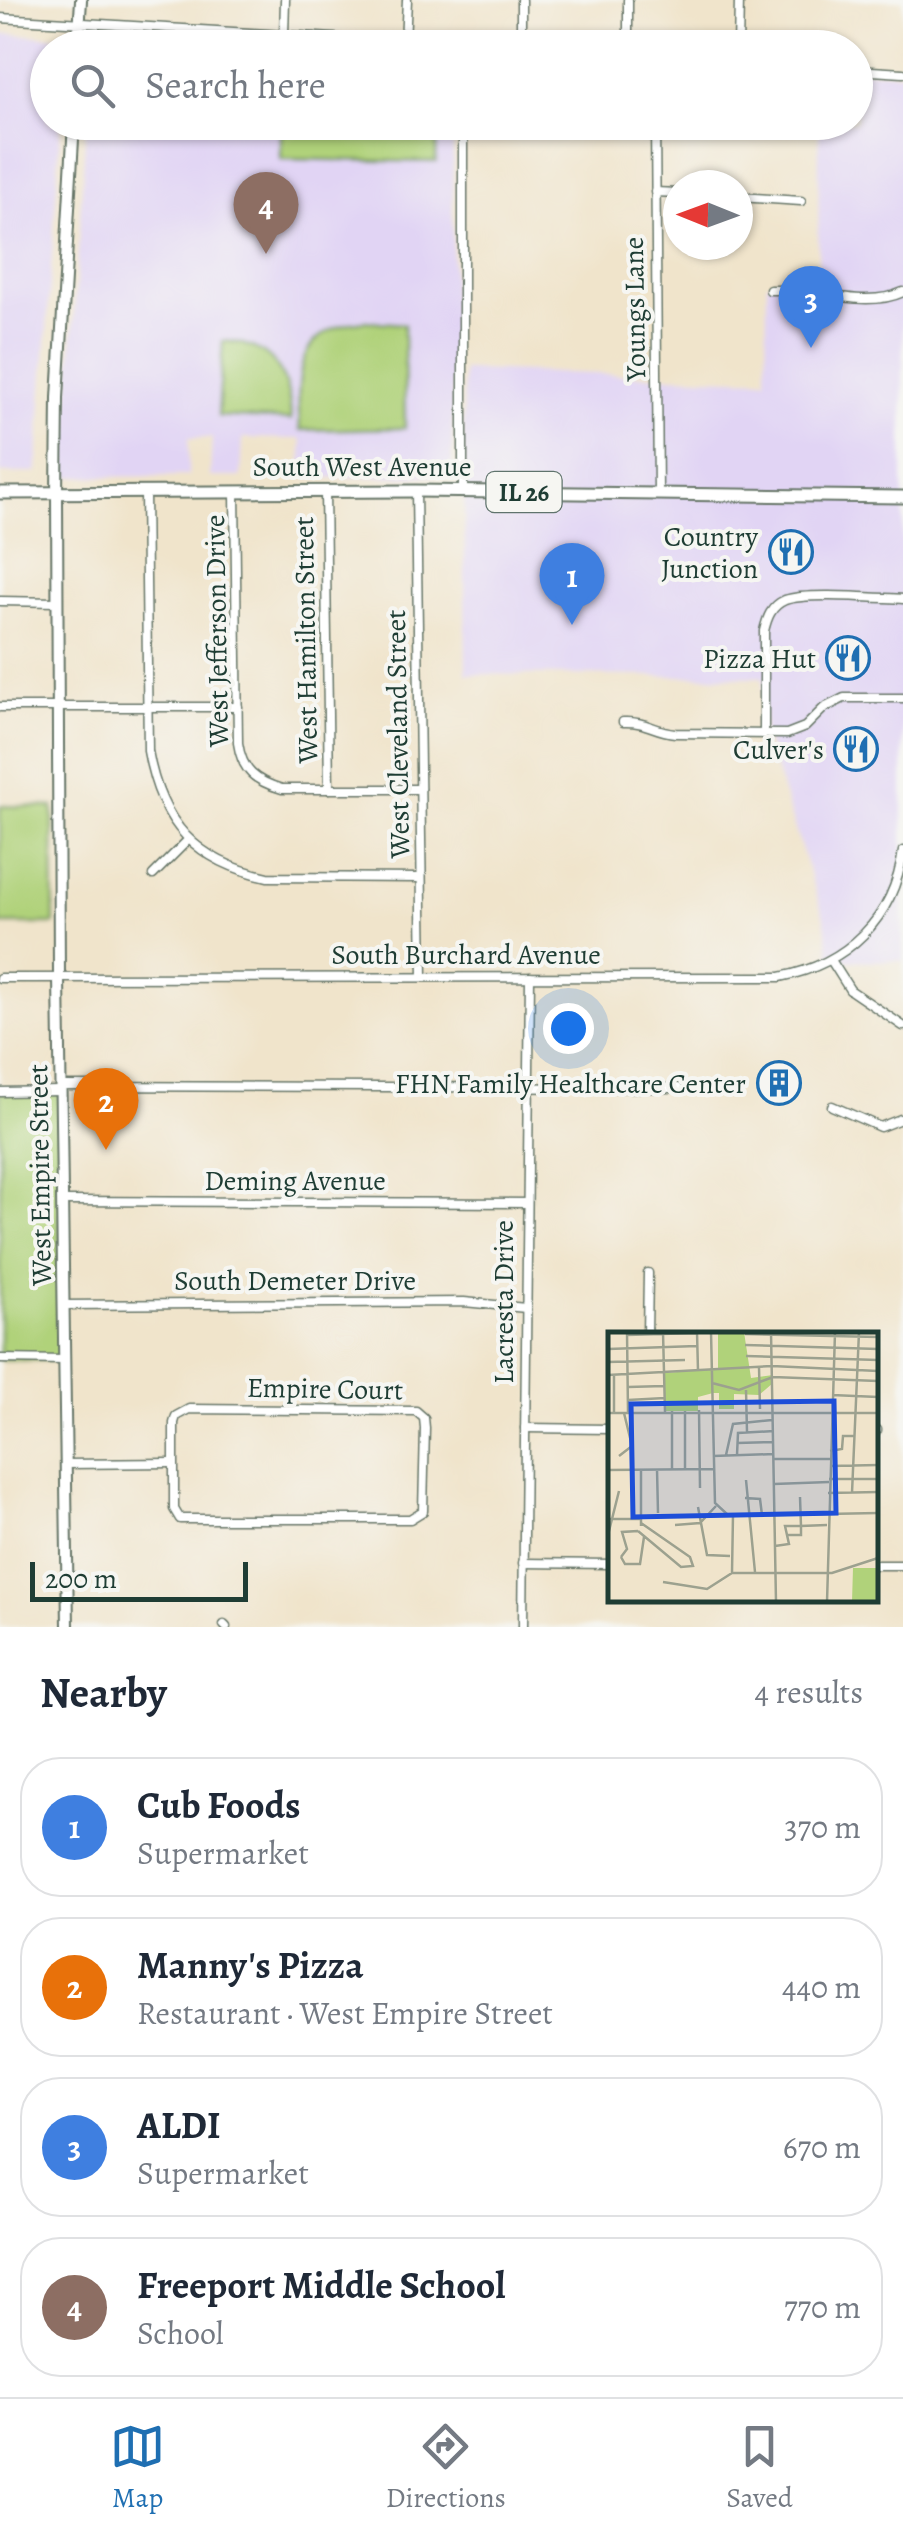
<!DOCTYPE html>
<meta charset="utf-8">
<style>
body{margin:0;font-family:Alegreya,serif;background:#f2f2f3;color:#1f2937}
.compass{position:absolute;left:663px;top:170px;width:90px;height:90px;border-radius:50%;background:#fff;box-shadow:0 2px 8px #0004;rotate:271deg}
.scale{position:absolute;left:30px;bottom:25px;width:218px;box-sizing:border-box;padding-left:10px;border:5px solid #1f3d34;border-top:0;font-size:28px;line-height:35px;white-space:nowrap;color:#1f3d34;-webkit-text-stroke:8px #f6f6f2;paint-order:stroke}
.you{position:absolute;left:568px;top:1028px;width:35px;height:35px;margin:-25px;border:8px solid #fff;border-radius:50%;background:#1a73e8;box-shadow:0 0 0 15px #1a73e833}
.badge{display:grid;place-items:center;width:65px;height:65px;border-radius:50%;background:#1f6fb2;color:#fff;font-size:32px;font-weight:700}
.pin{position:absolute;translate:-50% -82px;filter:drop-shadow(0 2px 5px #0008)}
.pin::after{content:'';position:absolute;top:52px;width:35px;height:30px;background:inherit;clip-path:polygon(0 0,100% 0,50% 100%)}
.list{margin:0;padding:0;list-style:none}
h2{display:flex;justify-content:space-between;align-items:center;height:130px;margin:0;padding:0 40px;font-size:42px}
h2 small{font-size:32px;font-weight:400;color:#747a83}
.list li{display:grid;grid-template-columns:65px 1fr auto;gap:30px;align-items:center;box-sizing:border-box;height:140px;margin:0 20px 20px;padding:0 20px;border:2px solid #e0e1e3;border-radius:40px}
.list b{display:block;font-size:38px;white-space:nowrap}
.list p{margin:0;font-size:32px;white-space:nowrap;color:#747a83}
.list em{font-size:32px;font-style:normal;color:#747a83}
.icon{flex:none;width:55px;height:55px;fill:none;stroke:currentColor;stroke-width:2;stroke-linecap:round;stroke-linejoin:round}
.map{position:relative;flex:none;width:903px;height:1627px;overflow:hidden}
.search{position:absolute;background:#fff;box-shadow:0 2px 8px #0004;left:30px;right:30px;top:30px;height:110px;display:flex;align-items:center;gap:25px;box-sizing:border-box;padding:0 35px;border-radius:55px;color:#747a83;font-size:38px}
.sheet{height:770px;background:#fff}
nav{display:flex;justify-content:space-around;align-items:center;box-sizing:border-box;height:140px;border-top:2px solid #e0e1e3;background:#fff;font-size:28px;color:#747a83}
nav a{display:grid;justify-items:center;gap:5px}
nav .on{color:#1f6fb2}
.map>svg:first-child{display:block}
</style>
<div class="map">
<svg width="903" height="1627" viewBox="0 0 903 1627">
<rect width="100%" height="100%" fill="#f6f6f2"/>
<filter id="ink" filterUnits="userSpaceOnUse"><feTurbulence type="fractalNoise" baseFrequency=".01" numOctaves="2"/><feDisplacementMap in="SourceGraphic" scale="20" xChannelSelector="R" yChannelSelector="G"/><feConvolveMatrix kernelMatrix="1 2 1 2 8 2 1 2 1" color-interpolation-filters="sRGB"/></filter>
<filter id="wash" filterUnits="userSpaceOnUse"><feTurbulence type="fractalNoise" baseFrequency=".0048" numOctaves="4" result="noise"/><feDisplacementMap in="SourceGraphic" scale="40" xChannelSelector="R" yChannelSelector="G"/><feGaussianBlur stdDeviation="2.25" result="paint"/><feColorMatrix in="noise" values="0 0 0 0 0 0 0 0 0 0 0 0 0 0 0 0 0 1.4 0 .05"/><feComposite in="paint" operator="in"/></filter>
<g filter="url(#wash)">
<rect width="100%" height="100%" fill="#f0e4cb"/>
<g fill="#e1d4f4">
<path d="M0 34 67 37 66 47 48 48V122L61 123 37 473H0Z"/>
<path d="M91 34 325 47H90Z"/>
<path d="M856 70 903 73V961L831 960 824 918 764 734 763 677 466 674 463 370 766 379 767 283 818 281 819 123 856 122Z"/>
<path d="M86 123H453L452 469 446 476 302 478V439L243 438 241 477H210L212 438H189L188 476 64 477Z"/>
</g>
<g fill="#b0d27a" stroke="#688857" stroke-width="2.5">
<path d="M281 123H437L436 162 281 159Z"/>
<path d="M365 321 404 324 405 428 300 430C296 372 296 328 365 321Z"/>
<path d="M223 341C272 344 290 373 291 420L218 416Z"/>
<path d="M0 806 53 807 54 924H0Z"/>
<path d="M60 1091V1360H0V1092Z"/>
</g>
</g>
<g filter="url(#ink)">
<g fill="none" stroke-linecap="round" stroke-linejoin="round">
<g stroke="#687769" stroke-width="11">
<g id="street">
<path d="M521 0V48"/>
<path d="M0 18 499 48"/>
<path d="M284 35 285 0"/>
<path d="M405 42 407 0"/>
<path d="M628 48V0"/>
<path d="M738 48 739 0"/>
<path d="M856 70 903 73"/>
<path d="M655 122 658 494"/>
<path d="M655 192 678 193"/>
<path d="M738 197 801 201"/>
<path d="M770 290C783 290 797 289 810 291 838 297 875 305 903 292"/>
<path d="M235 491 238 743C242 771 255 781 282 789H420"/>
<path d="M325 491 329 789"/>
<path d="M416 491 423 977"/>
<path d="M463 491V122"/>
<path d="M145 492 148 751C161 824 196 862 268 877L421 878"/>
<path d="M0 601 57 602"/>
<path d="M0 707H238"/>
<path d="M623 722C647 721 653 731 675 733L787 734 805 727 824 708 844 698H903"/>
<path d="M764 734V631C767 618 771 606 785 600 806 592 877 598 903 599"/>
<path d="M153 875 188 840"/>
<path d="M831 960 850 990 903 1026"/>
<path d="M0 978 780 977C847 964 894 919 903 851"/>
<path d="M60 1086 678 1088"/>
<path d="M0 1092 60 1091"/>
<path d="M832 1106 880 1127 903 1118"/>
<path d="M63 1201 526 1203"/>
<path d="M64 1305 464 1302 526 1308"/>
<path d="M647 1334 648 1273"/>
<path d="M0 1359 65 1360"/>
<path d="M189 1409 416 1411 424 1418 425 1428 423 1511 410 1519H180L174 1509V1423L176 1416Z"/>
<path d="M525 1428 610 1429"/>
<path d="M876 1430H877"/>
<path d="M66 1464 173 1463"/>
<path d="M523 1563 610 1564"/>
<path d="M876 1565H903"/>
<path d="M224 1625 226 1627"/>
<path d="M523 1627 530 977"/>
</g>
</g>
<g stroke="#687769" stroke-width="14">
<g id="secondary">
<path d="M78 48 81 0"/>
<path d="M68 1627 59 977 57 494 58 398 74 122"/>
</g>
</g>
<g stroke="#687769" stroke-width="15">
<path id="primary" d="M0 493 416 491 903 497"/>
</g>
<use href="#street" stroke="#fff" stroke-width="8"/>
<use href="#secondary" stroke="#fff" stroke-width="10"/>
<use href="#primary" stroke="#fff" stroke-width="11"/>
</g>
</g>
<defs>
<g id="restaurant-ring" transform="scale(2.25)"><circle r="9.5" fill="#f6f6f2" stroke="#1f6fb2" stroke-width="1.5"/><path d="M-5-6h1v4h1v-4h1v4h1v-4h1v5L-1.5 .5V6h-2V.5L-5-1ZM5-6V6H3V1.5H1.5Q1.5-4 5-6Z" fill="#1f6fb2"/></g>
<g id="building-ring" transform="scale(2.25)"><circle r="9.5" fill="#f6f6f2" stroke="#1f6fb2" stroke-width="1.5"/><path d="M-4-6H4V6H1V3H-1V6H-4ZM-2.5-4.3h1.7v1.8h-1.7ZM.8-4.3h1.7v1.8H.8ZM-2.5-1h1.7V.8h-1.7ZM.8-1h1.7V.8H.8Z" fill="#1f6fb2"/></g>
</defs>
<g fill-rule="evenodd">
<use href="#restaurant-ring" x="791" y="552"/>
<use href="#restaurant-ring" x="848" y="658"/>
<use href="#restaurant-ring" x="856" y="749"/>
<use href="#building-ring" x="779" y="1083"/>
</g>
<g text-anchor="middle" stroke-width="8" stroke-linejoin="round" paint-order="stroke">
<rect fill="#f6f6f2" stroke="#60746d" stroke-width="2.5" x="486.5" y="472" width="75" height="40" rx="8"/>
<g font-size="25" font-weight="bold" fill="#1f3d34">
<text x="524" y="501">IL 26</text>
</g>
<g font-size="28" fill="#1f3d34" stroke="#f6f6f2">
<text transform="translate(634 309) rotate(-91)" y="10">Youngs Lane</text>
<text x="362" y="476">South West Avenue</text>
<text transform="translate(216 631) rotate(-91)" y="10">West Jefferson Drive</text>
<text transform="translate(305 640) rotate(-91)" y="10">West Hamilton Street</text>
<text transform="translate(397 734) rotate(-91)" y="10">West Cleveland Street</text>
<text x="466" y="964">South Burchard Avenue</text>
<text transform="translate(39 1175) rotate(-91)" y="10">West Empire Street</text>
<text x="295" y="1190">Deming Avenue</text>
<text x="295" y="1290">South Demeter Drive</text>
<text transform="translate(503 1302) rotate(-90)" y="10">Lacresta Drive</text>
<text transform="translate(325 1388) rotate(1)" y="10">Empire Court</text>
</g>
<g font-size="28" fill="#1f3d34" stroke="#f6f6f2" text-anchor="end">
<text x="758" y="546">Country<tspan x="758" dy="32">Junction</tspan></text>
<text x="816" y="668">Pizza Hut</text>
<text x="824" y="759">Culver's</text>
<text x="746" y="1093">FHN Family Healthcare Center</text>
</g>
</g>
<g transform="translate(608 1332)">
<rect width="270" height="270" fill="#f0e4cb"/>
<path d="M110 0H136L143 46 165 43V51L151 63 126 62V77H111V61H105L90 65V79H57L56 41 110 37ZM245 236H270V270H244Z" fill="#b0d27a"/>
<path fill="none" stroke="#9ca18f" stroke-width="2.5" d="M19 0 20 81M55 0 57 80M89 0 90 39M103 0 107 171 120 183H166M163 0 168 270M137 2 270 5M19 3 89 1M137 13 270 17M0 17 89 14M138 24 270 28M0 30 77 28M151 35 152 77M6 42V81M0 43 164 34 270 39M104 51 131 58 165 45 270 49M20 55 56 54M138 58 139 100M224 63 270 65M20 68 57 66M91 78 92 156M64 79V137M77 79V137M0 81H270M129 111 166 110M222 119 234 117 235 104H247M118 123 125 92 164 88M129 123 130 101 166 99M11 124 24 114 16 81M105 124 166 122M166 127H222M222 134 270 133M33 137V194M49 137 50 181M0 138 106 137M221 147H270M138 148 147 240M166 152 221 150M220 161 270 160M244 161 251 0M137 166 152 167 154 183M90 175 99 223 122 224M166 183 270 181M0 187H33M67 193 92 191 108 174M30 199 73 235 85 234 82 225 33 191M0 203 11 159M178 203H193V194L219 193M167 214 181 212 177 194H193L192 165M13 225 17 232H32L36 205M13 225 19 217 14 200 30 199M124 241 125 183M55 250 99 257 124 241H224L270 226M219 270 227 0"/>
<path fill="#1d4ed8" fill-opacity="0.15" stroke="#1d4ed8" stroke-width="5" d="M226 69 228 181 25 185 23 72Z"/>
<rect width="270" height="270" fill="none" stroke="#1f3d34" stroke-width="5"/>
</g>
</svg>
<svg class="compass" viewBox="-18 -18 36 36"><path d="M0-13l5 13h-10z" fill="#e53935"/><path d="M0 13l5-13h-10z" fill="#747a83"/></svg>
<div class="scale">200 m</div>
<div class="you"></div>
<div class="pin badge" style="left:572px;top:625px;background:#3f7fe0">1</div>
<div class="pin badge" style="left:106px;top:1150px;background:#e8710a">2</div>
<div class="pin badge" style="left:811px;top:348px;background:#3f7fe0">3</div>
<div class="pin badge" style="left:266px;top:254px;background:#8d6e63">4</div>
<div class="search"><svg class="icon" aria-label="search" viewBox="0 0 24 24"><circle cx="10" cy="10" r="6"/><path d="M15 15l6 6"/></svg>Search here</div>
</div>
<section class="sheet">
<h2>Nearby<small>4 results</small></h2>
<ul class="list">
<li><span class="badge" style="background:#3f7fe0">1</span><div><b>Cub Foods</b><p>Supermarket</p></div><em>370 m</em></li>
<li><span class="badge" style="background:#e8710a">2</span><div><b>Manny's Pizza</b><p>Restaurant · West Empire Street</p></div><em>440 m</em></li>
<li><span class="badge" style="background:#3f7fe0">3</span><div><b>ALDI</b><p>Supermarket</p></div><em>670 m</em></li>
<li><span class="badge" style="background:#8d6e63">4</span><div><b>Freeport Middle School</b><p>School</p></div><em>770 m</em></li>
</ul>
</section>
<nav>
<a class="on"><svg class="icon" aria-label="map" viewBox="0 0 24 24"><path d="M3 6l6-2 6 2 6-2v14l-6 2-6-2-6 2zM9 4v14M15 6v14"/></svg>Map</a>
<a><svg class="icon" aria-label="directions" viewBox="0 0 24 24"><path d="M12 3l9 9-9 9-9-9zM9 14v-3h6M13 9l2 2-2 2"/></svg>Directions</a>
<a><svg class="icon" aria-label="saved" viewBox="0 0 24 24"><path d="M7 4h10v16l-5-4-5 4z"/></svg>Saved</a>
</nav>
